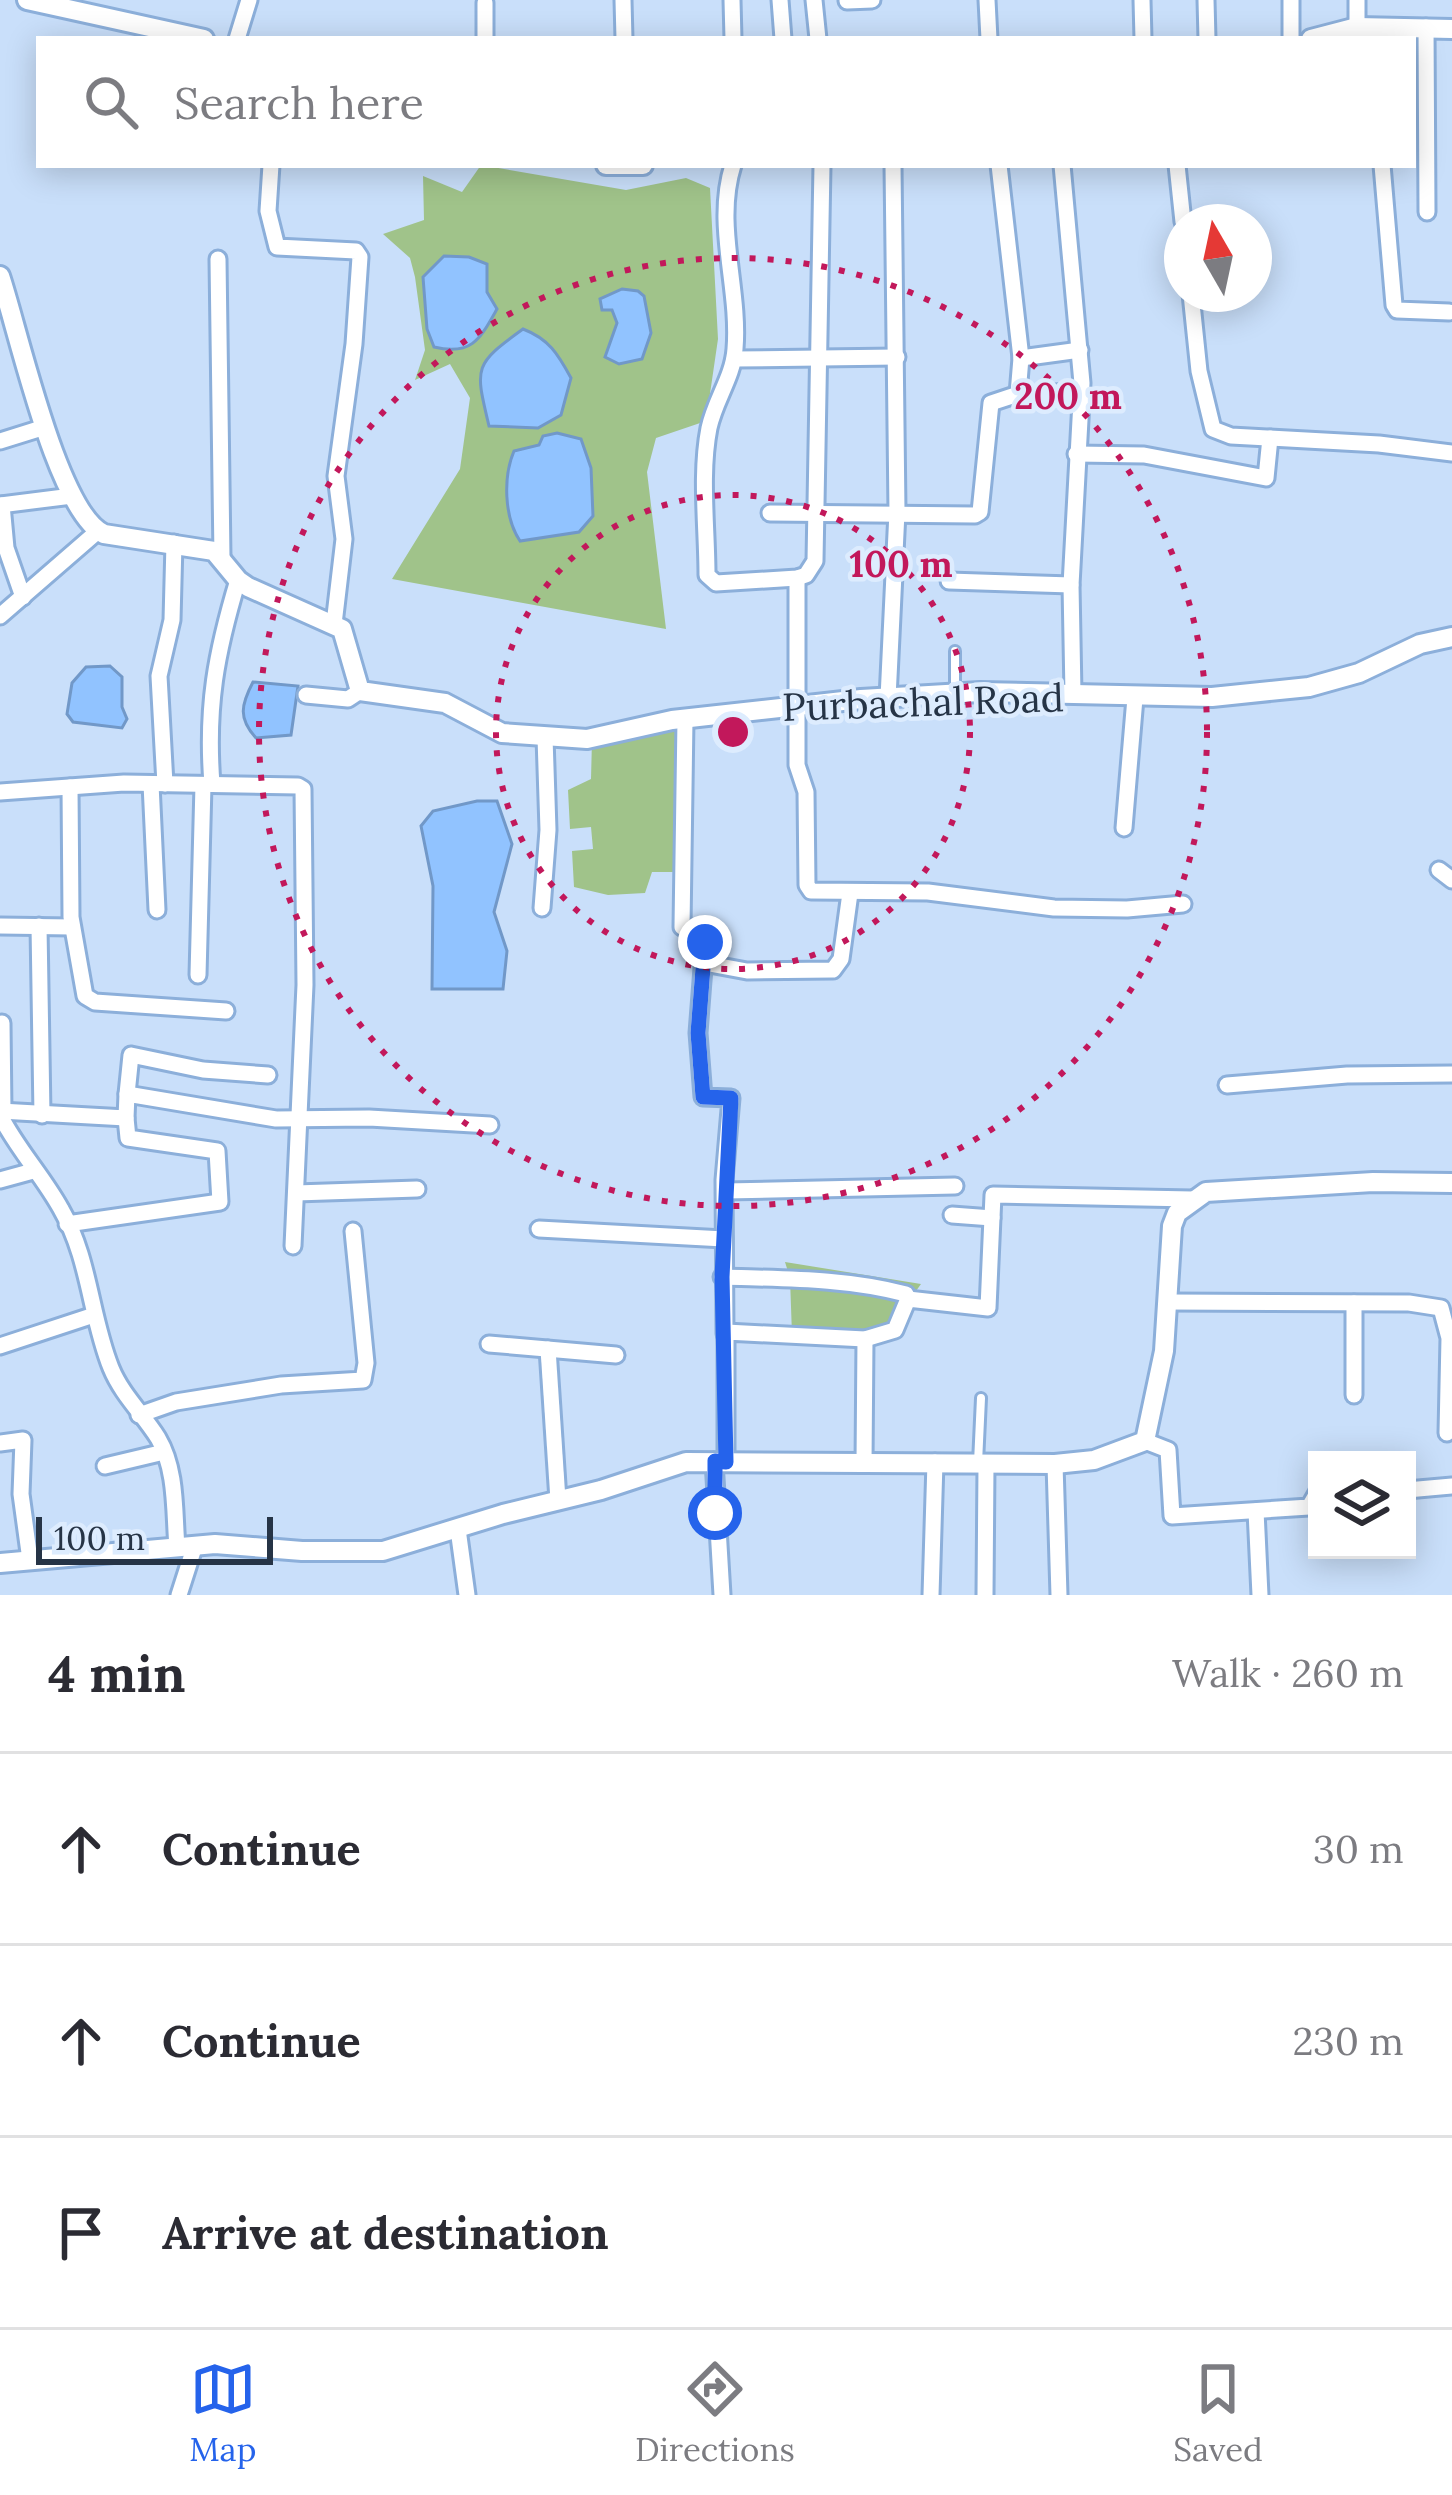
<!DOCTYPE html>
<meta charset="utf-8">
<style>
body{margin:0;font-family:Lora,serif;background:#f7f7f7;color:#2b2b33}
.controls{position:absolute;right:36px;bottom:36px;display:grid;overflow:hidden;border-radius:0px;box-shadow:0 6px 30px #0003}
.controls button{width:108px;height:108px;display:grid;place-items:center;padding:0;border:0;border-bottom:3px solid #e1e1e2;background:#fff;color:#2b2b33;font:60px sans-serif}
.compass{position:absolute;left:1164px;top:204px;width:108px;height:108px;border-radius:50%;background:#fff;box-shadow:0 6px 30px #0003;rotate:351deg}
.scale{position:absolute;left:36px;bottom:30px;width:237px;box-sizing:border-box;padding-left:12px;border:6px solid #263446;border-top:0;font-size:33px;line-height:42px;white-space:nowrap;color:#263446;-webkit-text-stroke:9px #ddecfe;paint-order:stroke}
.stop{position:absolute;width:36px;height:36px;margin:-27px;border:9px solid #2563eb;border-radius:50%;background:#fff}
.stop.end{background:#2563eb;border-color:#fff;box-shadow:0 3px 12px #0008}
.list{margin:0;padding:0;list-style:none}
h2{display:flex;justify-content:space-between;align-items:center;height:156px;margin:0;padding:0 48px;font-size:51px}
h2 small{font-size:39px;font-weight:400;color:#7c7c81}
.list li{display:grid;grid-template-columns:78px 1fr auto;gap:36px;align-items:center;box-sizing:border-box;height:192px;padding:0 48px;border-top:3px solid #e1e1e2}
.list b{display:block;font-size:45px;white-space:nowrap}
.list em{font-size:39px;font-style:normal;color:#7c7c81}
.icon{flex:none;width:66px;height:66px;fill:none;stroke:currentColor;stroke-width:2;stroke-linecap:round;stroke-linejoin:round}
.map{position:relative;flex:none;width:1452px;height:1595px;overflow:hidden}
.search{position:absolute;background:#fff;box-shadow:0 6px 30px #0003;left:36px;right:36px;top:36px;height:132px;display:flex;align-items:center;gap:30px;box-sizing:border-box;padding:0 42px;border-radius:0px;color:#7c7c81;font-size:45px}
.sheet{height:732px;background:#fff}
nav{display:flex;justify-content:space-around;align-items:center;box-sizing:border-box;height:168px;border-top:3px solid #e1e1e2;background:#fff;font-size:33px;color:#7c7c81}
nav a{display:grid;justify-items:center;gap:6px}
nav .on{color:#2563eb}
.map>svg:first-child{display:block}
</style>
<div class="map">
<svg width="1452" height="1595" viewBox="0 0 1452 1595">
<rect width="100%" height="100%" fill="#c9dffa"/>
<g fill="#a0c38a">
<path d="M481 165 626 190 686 178 710 188 718 339 706 421 656 438 647 472 666 629 392 579 460 469 470 398 450 364 415 380 425 350 415 277 410 258 383 234 424 220 423 176 462 192Z"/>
<path d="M685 719 675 872H652L645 893 608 895 574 887 572 851 593 849 591 827 570 829 568 790 591 779 592 740Z"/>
<path d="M785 1262 921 1284 880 1341 792 1335 790 1278Z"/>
</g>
<g fill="#91c3ff" stroke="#7198c8" stroke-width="3">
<path d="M444 256 469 257 487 264V292L497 309C480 339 472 356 434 347L427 329 423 277Z"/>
<path d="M622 289 638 291 644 296 651 333 642 359 619 364 605 357 617 323 612 310H602L600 299Z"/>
<path d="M523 329C549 339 558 354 571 378L561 415 538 428 489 426C475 367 473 365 523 329Z"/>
<path d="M557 433 581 439 591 468 593 516 579 532 520 541C504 517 503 477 514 451L539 445 543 436Z"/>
<path d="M110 666 122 677V707L127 719 122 728 73 722 67 714 72 683 86 667Z"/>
<path d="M253 682 298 686 291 735 256 738C238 718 241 705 253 682Z"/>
<path d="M477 801H497L512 844 494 912 507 951 503 989H432L433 886 421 826 433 811Z"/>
</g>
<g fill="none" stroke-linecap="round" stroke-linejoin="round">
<g stroke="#8cafda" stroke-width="14">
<g id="service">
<path d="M955 651V691"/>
<path d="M978 1463 981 1398"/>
</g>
</g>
<g stroke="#8cafda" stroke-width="21">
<g id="minor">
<path d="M623 0 624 39"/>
<path d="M732 0 733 39"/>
<path d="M780 0 783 39"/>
<path d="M814 0 818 39"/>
<path d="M987 0 989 39"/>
<path d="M1142 0 1143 39"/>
<path d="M1206 0 1207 39"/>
<path d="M1291 0V39"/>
<path d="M847 1 872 0"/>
<path d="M485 3V39"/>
<path d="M1357 27V0"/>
<path d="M1426 27 1427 212"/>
<path d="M237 39 249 0"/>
<path d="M271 165 268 211 277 247 356 251 360 257 354 344 336 476 344 539 334 624"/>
<path d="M733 165C714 225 740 288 735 349 733 377 715 400 709 428 700 474 707 528 707 575L716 583 797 578 806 575 815 561 822 165"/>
<path d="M1062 165 1082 383 1071 585 1073 694"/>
<path d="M1177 165 1183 222"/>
<path d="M1382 165 1394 305 1397 310 1449 312"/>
<path d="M218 259 222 558"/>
<path d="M1191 294 1199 371 1213 429 1231 436 1379 444 1452 453"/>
<path d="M1021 358 1080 350"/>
<path d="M734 359 897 357"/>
<path d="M1015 396 1081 391"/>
<path d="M0 441 45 427"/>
<path d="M1076 454 1144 455 1266 478 1270 438"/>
<path d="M0 505 72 496"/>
<path d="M2 505 6 548 23 597"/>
<path d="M770 513 975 515 980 512 991 403 1018 394 1021 358 999 165"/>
<path d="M797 578V765L806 792 807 885 811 891 928 892 1054 908 1127 909 1183 904"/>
<path d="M949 581 1071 585"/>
<path d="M0 616 98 531"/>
<path d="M306 695 348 699 360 691"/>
<path d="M888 698 897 512 893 165"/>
<path d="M685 719 682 927 705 942 698 1033 703 1097 731 1098 724 1180 725 1334"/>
<path d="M151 784 157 910"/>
<path d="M165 784 159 676 172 620 174 543"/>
<path d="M212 784C206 707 216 653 238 580"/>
<path d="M70 787 71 917 85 996 95 1002 226 1011"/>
<path d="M0 792 124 783 298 786 303 789 305 985 293 1246"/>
<path d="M1124 828 1135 698"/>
<path d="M1439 870 1452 880"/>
<path d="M542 908 548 830 545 737"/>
<path d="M0 926 72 927"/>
<path d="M39 926 42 1115"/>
<path d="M704 963 747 971 833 970 841 959 850 893"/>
<path d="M198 975 203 785"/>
<path d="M2 1023 3 1111"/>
<path d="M1227 1085 1347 1075 1452 1074"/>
<path d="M127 1094 131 1055 203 1070 268 1075"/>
<path d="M0 1111 126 1118 127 1094 276 1119 369 1118 490 1125"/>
<path d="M0 1115C17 1149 43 1176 61 1209 90 1259 90 1316 111 1368 122 1395 143 1414 158 1438 177 1470 174 1512 177 1547"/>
<path d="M0 1180 33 1171"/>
<path d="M725 1191 955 1186"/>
<path d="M296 1193 417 1189"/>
<path d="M952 1215 992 1218"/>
<path d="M67 1224 220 1202 217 1151 128 1138 126 1118"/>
<path d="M539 1229 724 1239"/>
<path d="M722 1277C785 1279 845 1278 906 1294L908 1299"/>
<path d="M1168 1302 1409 1303 1441 1308 1449 1338 1447 1433"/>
<path d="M1354 1303V1395"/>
<path d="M489 1344 616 1355"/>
<path d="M0 1346 94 1315"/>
<path d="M548 1349 558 1500"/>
<path d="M139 1415 176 1402 281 1385 363 1380 366 1363 353 1231"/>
<path d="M1145 1441 1168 1450 1172 1516 1309 1507 1317 1493"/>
<path d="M0 1443 23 1440 21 1494 30 1560"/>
<path d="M714 1461 722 1595"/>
<path d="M726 1462V1332L865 1339 895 1330 908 1299 988 1308 993 1195 1192 1199"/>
<path d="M864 1463 865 1339"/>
<path d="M1055 1464 1059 1595"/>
<path d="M105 1466 164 1452"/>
<path d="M1407 1490 1452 1486"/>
<path d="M1256 1511 1260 1595"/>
<path d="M458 1529 467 1595"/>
<path d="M179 1595 195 1545"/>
<path d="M931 1595 935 1462"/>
<path d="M985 1595 986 1465"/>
</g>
</g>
<g stroke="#8cafda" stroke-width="24">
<g id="tertiary">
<path d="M27 0 204 39"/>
<path d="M1311 39 1357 27 1452 29"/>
<path d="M606 165H643"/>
<path d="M0 276C18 329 57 512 104 534L214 551 238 580 248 587 342 629 360 691 445 703 502 733 587 739 672 720 861 699 980 692 1212 697 1309 687 1359 673 1420 644 1452 637"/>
<path d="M0 1563 215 1544 302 1551H383L503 1514 601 1490 686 1462 1055 1464 1094 1460 1145 1441 1164 1351 1172 1226 1177 1213 1206 1192 1373 1182 1452 1183"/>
</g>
</g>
<use href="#service" stroke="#fff" stroke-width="8"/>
<use href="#minor" stroke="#fff" stroke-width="15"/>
<use href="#tertiary" stroke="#fff" stroke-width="18"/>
</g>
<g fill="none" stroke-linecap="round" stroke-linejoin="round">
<path stroke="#2563eb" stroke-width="15" d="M705 942 698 1033 703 1097 731 1098 722 1277 726 1462 715 1461V1513"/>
</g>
<g fill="none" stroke="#c2185b" stroke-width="6" stroke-dasharray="6 12">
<circle cx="733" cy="732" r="237"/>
<circle cx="733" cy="732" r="474"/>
</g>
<g text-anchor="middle" stroke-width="9" stroke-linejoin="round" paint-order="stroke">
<g font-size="39" fill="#263446" stroke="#ddecfe">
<text transform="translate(923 702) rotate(-2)" y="14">Purbachal Road</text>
</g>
</g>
<circle cx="733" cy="732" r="18" fill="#c2185b" stroke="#ddecfe" stroke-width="6"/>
<g font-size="36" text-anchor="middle" font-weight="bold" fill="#c2185b" stroke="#ddecfe" stroke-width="9" stroke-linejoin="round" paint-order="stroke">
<text x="1068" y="409">200 m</text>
<text x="901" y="577">100 m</text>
</g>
</svg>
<div class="controls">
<button><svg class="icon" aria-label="layers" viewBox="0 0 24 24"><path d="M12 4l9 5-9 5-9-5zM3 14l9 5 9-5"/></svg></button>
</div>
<svg class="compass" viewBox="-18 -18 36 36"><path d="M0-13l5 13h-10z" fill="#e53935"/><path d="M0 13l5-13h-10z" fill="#7c7c81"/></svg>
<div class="scale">100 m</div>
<div class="stop" style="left:715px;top:1513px"></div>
<div class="stop end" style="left:705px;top:942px"></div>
<div class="search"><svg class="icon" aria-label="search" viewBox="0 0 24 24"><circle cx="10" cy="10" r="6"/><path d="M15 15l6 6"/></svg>Search here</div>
</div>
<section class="sheet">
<h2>4 min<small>Walk · 260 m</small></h2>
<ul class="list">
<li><svg class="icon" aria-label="ahead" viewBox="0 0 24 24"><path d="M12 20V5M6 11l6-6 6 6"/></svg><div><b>Continue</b></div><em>30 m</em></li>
<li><svg class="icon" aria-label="ahead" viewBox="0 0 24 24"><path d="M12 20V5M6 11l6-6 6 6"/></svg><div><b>Continue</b></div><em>230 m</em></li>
<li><svg class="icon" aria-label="arrive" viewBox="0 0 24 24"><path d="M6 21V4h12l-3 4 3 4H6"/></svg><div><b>Arrive at destination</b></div></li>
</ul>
</section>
<nav>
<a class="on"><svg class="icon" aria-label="map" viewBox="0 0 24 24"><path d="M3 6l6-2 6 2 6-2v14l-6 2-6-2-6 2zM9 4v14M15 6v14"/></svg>Map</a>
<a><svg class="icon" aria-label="directions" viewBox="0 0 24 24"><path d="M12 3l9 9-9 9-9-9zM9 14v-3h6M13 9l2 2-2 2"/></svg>Directions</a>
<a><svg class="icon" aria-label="saved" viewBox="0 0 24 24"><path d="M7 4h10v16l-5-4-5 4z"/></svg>Saved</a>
</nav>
